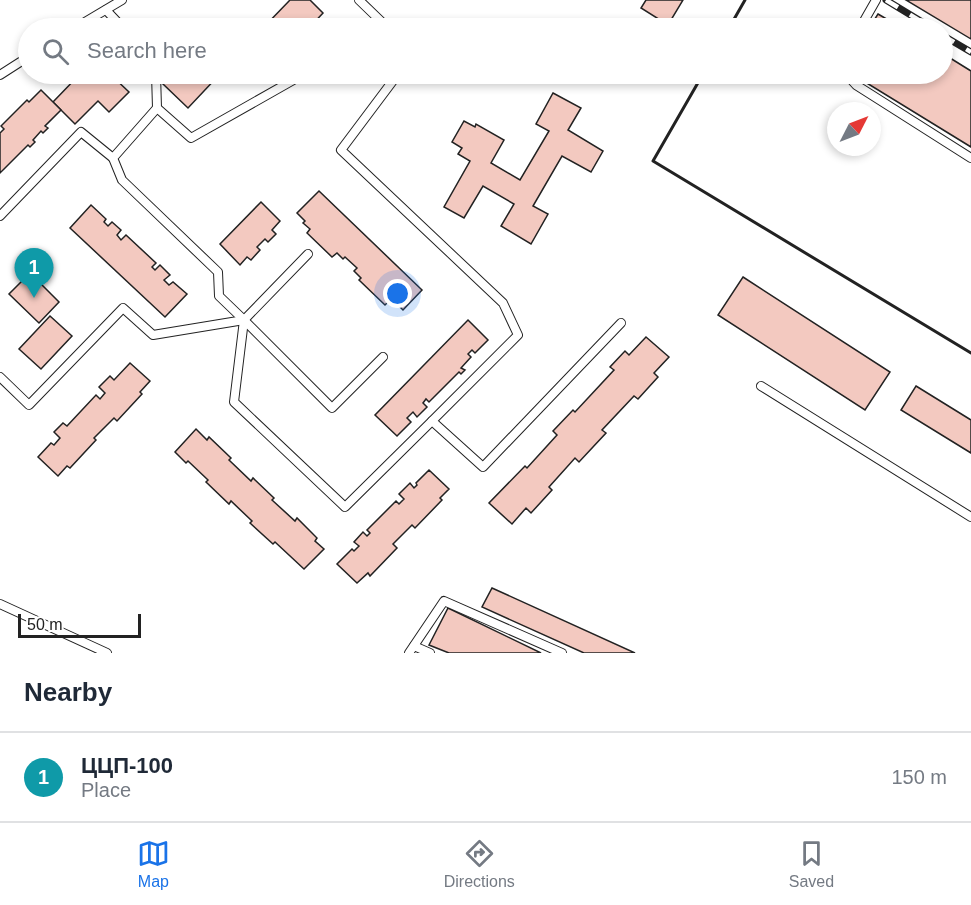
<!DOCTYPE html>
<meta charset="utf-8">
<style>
body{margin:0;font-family:Arial,sans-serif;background:#f6f6f7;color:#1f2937}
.compass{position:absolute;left:827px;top:102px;width:54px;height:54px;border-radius:50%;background:#fff;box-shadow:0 3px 9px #0003;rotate:48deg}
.scale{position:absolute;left:18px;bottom:15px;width:123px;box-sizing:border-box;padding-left:6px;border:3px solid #222;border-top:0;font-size:16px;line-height:21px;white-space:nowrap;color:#222;-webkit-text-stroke:4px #fff;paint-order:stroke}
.you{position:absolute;left:398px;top:294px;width:21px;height:21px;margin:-15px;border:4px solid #fff;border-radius:50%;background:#1a73e8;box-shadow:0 0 0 9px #1a73e833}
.badge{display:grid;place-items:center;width:39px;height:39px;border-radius:50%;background:#1a73e8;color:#fff;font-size:20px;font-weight:700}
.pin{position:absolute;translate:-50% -50px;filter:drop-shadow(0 2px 3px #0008)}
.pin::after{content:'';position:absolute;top:32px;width:21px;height:18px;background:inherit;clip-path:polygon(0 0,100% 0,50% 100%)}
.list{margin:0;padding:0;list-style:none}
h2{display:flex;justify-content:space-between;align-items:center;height:78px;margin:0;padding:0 24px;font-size:26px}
h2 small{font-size:20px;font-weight:400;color:#747a83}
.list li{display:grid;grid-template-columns:39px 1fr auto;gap:18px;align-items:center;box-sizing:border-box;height:90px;padding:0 24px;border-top:2px solid #e0e1e3}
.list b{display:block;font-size:22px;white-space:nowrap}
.list p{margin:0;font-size:20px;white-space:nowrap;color:#747a83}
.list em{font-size:20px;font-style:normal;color:#747a83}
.icon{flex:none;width:33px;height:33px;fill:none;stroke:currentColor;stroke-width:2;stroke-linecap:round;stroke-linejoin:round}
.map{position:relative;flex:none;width:971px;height:653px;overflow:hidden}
.search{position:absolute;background:#fff;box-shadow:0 3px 9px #0003;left:18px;right:18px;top:18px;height:66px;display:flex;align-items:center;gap:15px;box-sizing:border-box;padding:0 21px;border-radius:33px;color:#747a83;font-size:22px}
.sheet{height:168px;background:#fff}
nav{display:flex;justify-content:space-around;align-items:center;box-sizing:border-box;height:84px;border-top:2px solid #e0e1e3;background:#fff;font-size:16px;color:#747a83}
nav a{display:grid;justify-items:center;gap:3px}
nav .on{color:#1a73e8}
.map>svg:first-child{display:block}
</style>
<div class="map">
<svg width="971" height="653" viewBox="0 0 971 653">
<rect width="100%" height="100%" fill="#fff"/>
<g fill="#f3c9c0" stroke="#222" stroke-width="1.5">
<path d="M290 0H310L323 13 309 28H263Z"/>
<path d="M646 0H683L668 25 641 8Z"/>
<path d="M906 0H971V39Z"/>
<path d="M878 14 902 28H869Z"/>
<path d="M942 53 971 71V147L852 74H942Z"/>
<path d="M80 74H110L129 92 109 112 98 101 75 124 53 102Z"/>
<path d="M173 74H220L188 108 163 84Z"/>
<path d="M41 90 61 110 45 126 48 128 43 133 41 131 33 140 35 142 30 147 28 145 0 173V133L4 129 1 126 27 100 29 102Z"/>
<path d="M553 93 581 108 568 130 603 151 591 172 562 156 533 206 548 214 531 244 501 226 514 204 483 186 464 218 444 207 470 161 458 154 462 148 452 142 464 121 475 127 476 124 504 140 491 163 520 180 549 131 536 124Z"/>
<path d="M319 191 422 290 403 310 396 303 394 306 389 301 385 305 359 280 361 278 354 271 357 268 345 257 343 259 337 253 332 257 307 233 310 229 303 223 305 221 297 213Z"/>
<path d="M261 202 280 221 272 230 276 234 268 242 265 239 257 247 260 250 251 260 247 257 240 265 220 244Z"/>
<path d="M91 205 106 219 104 222 108 226 112 222 121 230 117 235 121 240 126 235 156 263 152 267 155 270 160 265 170 275 164 280 169 285 173 282 187 294 165 317 70 228Z"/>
<path d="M30 273 59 302 39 323 9 294Z"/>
<path d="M743 277 890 372 865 410 718 315Z"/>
<path d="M50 316 72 336 41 369 19 349Z"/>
<path d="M468 320 488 340 475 353 472 350 468 354 471 357 461 368 465 370 461 374 459 372 429 402 426 399 423 403 427 407 417 417 413 412 407 418 411 422 397 436 375 415Z"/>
<path d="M646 337 669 357 654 373 658 377 638 399 634 396 602 430 606 433 579 462 575 458 549 487 552 490 531 513 526 508 512 524 489 503 525 466 527 468 557 435 553 431 573 410 575 412 614 370 610 367 625 351 629 355Z"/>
<path d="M130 363 150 381 140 392 142 394 117 421 114 418 94 438 96 440 70 468 67 466 58 476 38 457 51 443 54 445 60 438 54 432 63 423 67 426 96 395 100 399 105 393 99 387 110 376 114 380Z"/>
<path d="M916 386 971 420V453L901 410Z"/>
<path d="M196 429 207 440 209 437 231 458 229 460 251 481 253 478 274 498 272 500 295 521 297 518 317 538 315 541 324 549 304 569 275 542 273 544 250 523 252 521 231 501 229 504 206 482 208 480 188 461 186 463 175 452Z"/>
<path d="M429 470 449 489 440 498 442 500 415 528 412 525 393 544 397 548 370 576 368 573 357 583 337 564 352 549 354 551 359 546 354 542 363 532 367 536 370 533 367 530 396 501 399 504 404 499 399 494 410 483 414 488 417 485 416 483Z"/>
<path d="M492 588 635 653H584L482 607Z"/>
<path d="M448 608 541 653H449L429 645Z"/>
</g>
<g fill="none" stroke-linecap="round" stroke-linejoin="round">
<g stroke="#222" stroke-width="10">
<g id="lane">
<path d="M359 0 388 28"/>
<path d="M106 10 123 28"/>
<path d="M75 28 122 0"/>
<path d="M860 28 876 0"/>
<path d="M156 74 157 108 191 138 304 74"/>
<path d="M398 74 341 150 503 303 518 335 432 421"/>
<path d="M846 74 856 85 971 158"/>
<path d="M0 75 28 57"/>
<path d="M157 108 113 158 122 180 218 272 219 296 244 320 308 254"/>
<path d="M0 216 81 132 113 158"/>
<path d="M244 320 234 402 345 507 432 421 483 467 621 323"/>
<path d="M244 320 332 408 383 357"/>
<path d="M0 377 29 405 123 308 153 335 244 320"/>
<path d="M761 386 971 517"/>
<path d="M0 604 107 653"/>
<path d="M414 646 430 653"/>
<path d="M409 653 444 601 562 653"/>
</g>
</g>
<use href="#lane" stroke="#fff" stroke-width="8"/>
<g stroke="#222" stroke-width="7">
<g id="rail">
<path d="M886 0 932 28"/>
<path d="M942 35 971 52"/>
</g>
</g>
<use href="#rail" stroke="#fff" stroke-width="4.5" stroke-dasharray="14" stroke-linecap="butt"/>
<g stroke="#222" stroke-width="3">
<path d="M729 28 745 0"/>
<path d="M703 74 653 161 971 353"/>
</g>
</g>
</svg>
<svg class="compass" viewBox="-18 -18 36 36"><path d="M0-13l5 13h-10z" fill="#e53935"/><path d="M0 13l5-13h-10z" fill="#747a83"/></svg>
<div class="scale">50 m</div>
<div class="you"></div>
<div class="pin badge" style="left:34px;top:298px;background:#0f9aa8">1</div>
<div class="search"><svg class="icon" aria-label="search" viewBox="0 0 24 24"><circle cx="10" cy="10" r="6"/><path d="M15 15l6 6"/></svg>Search here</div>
</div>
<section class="sheet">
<h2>Nearby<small></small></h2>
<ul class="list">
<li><span class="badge" style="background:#0f9aa8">1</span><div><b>ЦЦП-100</b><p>Place</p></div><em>150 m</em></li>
</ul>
</section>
<nav>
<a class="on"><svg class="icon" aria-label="map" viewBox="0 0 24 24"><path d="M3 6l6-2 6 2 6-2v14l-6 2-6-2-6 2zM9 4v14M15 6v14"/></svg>Map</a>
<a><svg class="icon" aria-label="directions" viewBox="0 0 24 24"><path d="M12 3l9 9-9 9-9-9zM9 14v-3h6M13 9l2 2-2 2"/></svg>Directions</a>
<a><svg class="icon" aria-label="saved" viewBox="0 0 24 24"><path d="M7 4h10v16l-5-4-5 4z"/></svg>Saved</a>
</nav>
